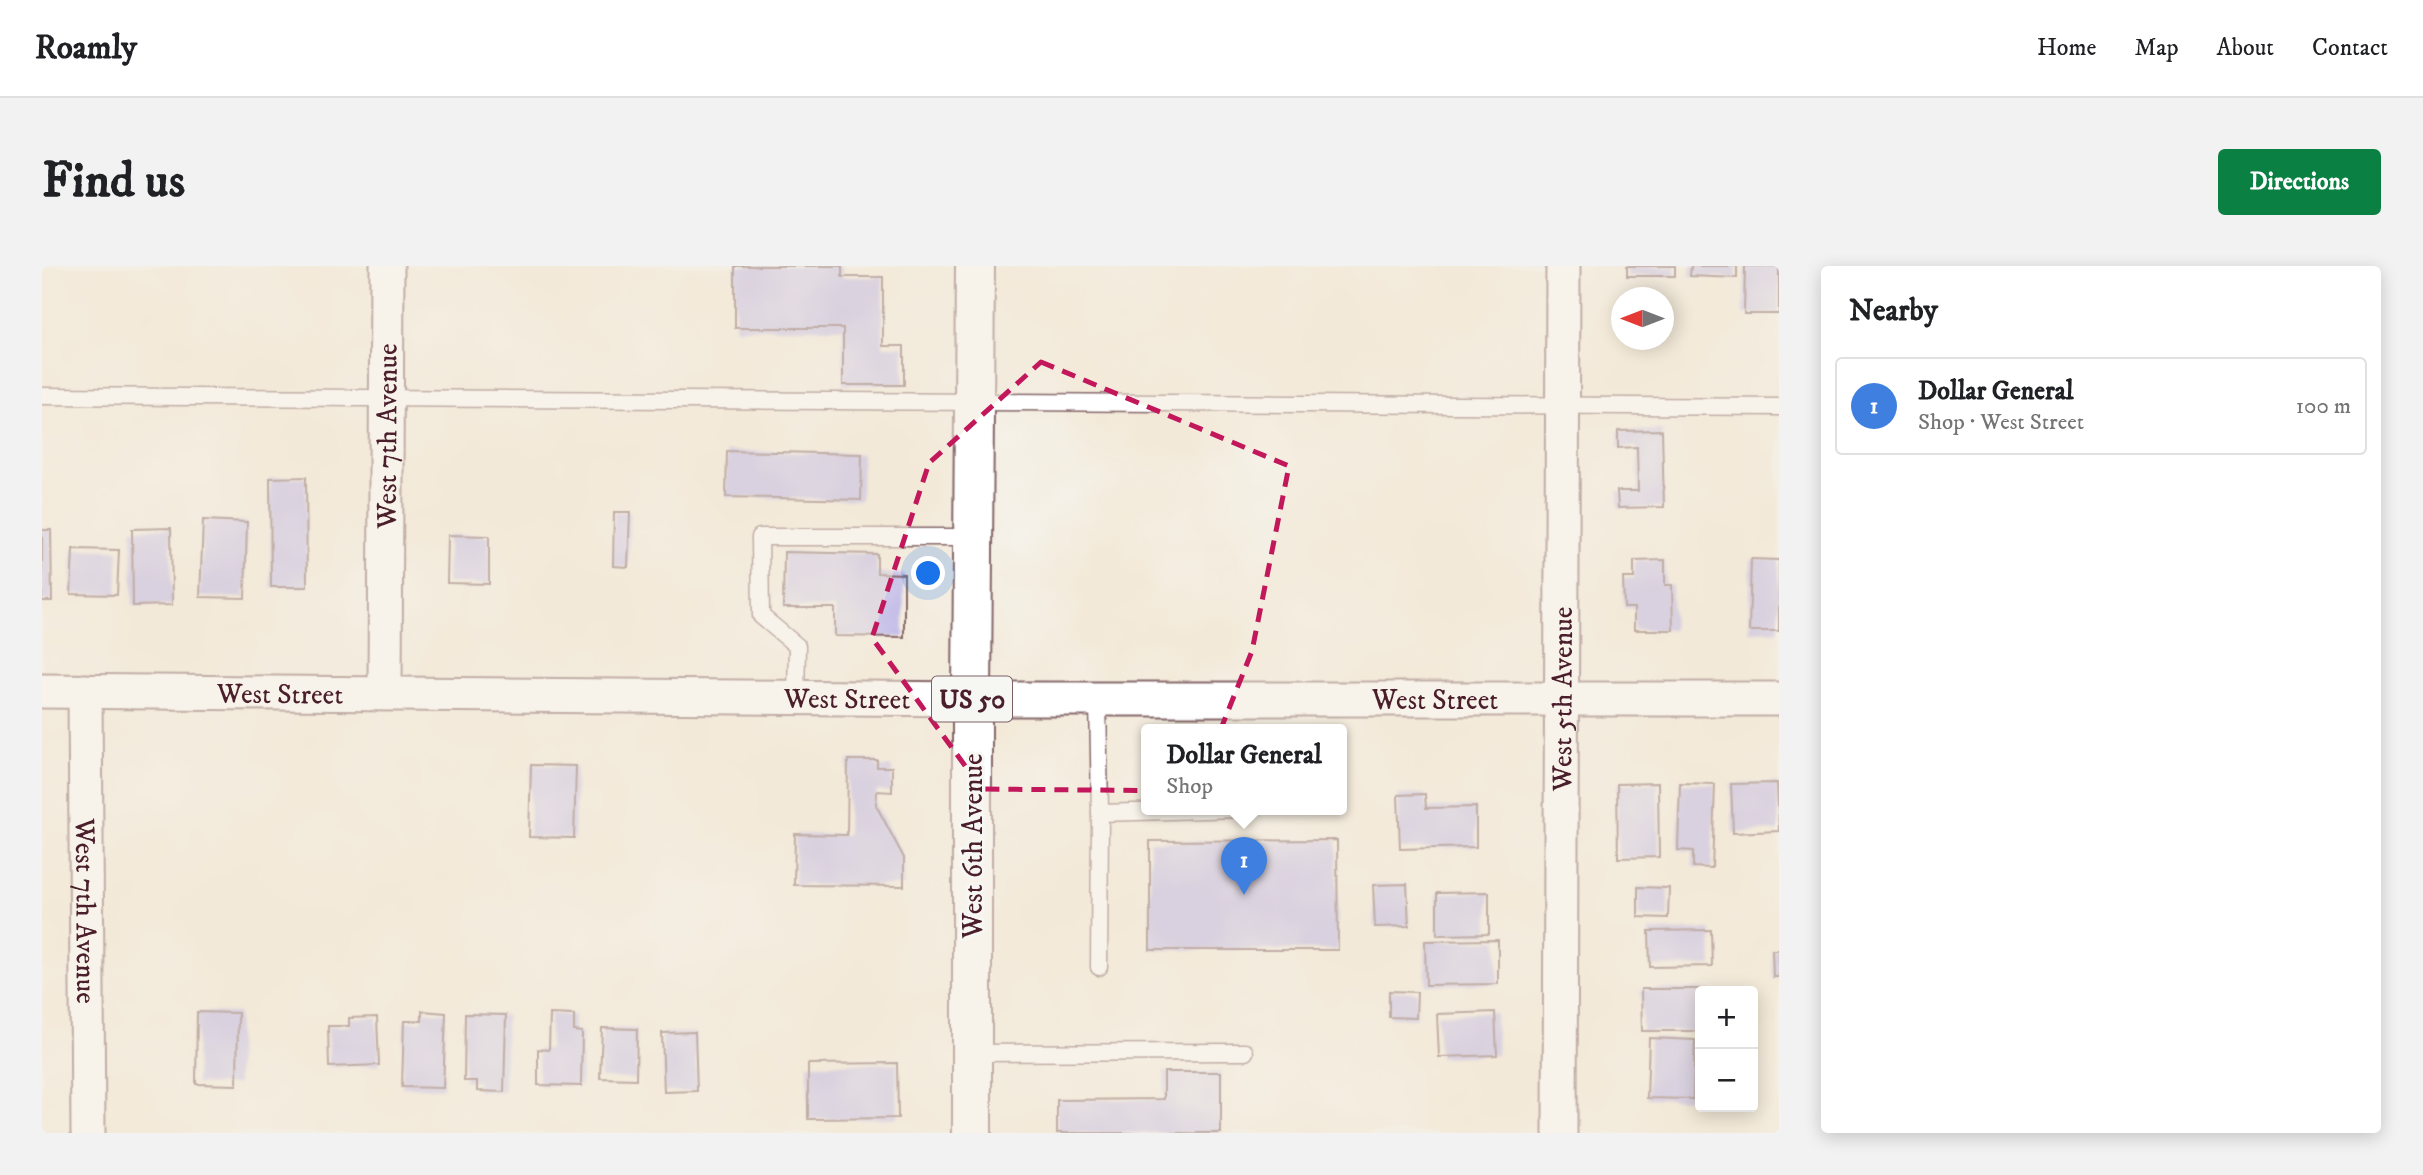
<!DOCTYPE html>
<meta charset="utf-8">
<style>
body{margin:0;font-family:"IM FELL DW Pica",serif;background:#f2f2f2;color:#202124}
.controls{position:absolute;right:21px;bottom:21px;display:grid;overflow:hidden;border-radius:7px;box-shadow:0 4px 18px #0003}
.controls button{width:63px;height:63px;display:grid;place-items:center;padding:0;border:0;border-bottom:2px solid #e0e0e0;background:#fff;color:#202124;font:35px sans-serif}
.compass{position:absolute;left:1569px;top:21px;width:63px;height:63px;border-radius:50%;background:#fff;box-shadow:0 4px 18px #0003;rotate:270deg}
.you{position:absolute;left:887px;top:308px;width:24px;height:24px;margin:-18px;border:5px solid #fff;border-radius:50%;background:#1a73e8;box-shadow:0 0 0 10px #1a73e833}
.badge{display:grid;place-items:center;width:46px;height:46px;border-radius:50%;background:#0b8043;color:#fff;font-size:23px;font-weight:700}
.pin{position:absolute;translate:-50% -58px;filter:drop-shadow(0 2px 4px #0008)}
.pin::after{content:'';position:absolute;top:37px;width:24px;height:21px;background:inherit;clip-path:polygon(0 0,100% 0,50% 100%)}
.popup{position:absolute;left:1099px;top:458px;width:206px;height:91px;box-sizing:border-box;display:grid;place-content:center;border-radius:7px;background:#fff;filter:drop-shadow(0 2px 5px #0005);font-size:23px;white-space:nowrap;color:#757577}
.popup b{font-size:26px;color:#202124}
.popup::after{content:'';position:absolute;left:50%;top:100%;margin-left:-14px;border:14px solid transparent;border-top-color:#fff}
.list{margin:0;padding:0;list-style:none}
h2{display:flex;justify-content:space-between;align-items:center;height:91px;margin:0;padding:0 28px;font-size:30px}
h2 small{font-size:23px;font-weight:400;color:#757577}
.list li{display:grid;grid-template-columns:46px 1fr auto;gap:21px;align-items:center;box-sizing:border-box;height:98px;margin:0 14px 14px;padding:0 14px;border:2px solid #e0e0e0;border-radius:7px}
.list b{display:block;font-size:26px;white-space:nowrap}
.list p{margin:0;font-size:23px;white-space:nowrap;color:#757577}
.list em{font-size:23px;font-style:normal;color:#757577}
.map{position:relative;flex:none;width:1737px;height:867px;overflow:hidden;border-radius:7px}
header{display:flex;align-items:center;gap:42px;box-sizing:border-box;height:98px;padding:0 35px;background:#fff;border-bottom:2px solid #e0e0e0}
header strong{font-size:33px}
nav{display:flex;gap:38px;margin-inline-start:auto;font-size:24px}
.intro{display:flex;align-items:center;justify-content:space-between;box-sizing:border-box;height:168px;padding:0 42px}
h1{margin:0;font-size:49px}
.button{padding:18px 32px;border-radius:7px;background:#0b8043;color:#fff;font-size:24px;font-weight:700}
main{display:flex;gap:42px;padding:0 42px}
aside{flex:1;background:#fff;border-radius:7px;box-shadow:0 4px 18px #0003}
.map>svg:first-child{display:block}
</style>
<header>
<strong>Roamly</strong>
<nav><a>Home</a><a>Map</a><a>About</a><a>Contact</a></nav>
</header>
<div class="intro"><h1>Find us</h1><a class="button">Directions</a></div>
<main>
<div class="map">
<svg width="1737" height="867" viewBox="0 0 1737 867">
<rect width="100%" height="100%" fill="#f6f6f2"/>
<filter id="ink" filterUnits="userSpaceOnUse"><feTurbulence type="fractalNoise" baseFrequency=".0143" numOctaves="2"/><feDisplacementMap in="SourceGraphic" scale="14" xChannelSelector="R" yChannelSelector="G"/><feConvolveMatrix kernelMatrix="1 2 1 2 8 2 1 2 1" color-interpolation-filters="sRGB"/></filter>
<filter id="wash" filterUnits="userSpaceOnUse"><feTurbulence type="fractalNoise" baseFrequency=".00686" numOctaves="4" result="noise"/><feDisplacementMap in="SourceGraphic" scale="28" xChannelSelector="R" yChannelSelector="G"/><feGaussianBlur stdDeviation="1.57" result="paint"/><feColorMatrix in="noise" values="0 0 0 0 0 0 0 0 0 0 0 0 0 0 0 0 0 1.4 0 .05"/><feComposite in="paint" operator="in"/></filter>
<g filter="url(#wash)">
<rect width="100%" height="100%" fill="#f3e9d8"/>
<g id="blocks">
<g fill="#bbb3e6">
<path d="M693 0H800V11H841V80H862V119H801V62H693Z"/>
<rect x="1585" y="0" width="48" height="10"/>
<path d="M1649 0H1695V12L1648 10Z"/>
<path d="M1703 0H1737V48H1702Z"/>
<path d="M1620 164 1622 241 1576 242 1575 225H1596L1595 181 1576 182V165Z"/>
<path d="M685 185 820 188 819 234 684 231Z"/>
<path d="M264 211 265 321H229L228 212Z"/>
<path d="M572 246H588L586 301 571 300Z"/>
<path d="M161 254 205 256 203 332 158 331Z"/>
<path d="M129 262 130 339 91 340 90 263Z"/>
<path d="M0 264H9L10 335H0Z"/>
<path d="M406 269 447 270V318L405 317Z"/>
<path d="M31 283 77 284 75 329 29 328Z"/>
<path d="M742 286 835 288V307L862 308V371L793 370V342H741Z"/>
<path d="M1709 293 1737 294V365H1707Z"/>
<path d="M1623 294V319H1630L1631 364H1592V342H1582L1581 312H1592V295Z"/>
<path d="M806 494H835V501H850V526L835 525 834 539 862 592V620L752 619 753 568 805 569Z"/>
<path d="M489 499 534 500 532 572 487 571Z"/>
<path d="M1616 517 1617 591 1576 592 1575 518Z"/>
<path d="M1638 517 1673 518 1670 602 1651 601V585L1636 584Z"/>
<path d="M1735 517 1737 565 1691 567 1689 518Z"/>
<path d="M1383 528 1384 542 1434 541V581L1358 583 1356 529Z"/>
<path d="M1295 574 1296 684H1108V575Z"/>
<path d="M1365 618 1367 660 1333 661 1331 619Z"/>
<path d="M1596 621 1627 622 1626 652 1596 651Z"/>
<path d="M1447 626V668L1395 669V627Z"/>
<path d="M1669 664 1670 700 1608 701 1607 665Z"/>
<path d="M1456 674V718L1384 719 1383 675Z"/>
<path d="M1730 684H1737V711H1731Z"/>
<path d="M1599 723H1663V725H1658V765H1600Z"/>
<path d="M1347 725 1375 726 1374 752 1347 751Z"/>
<path d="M380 745 404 747 401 822 360 821 362 755H380Z"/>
<path d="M155 746 196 747 195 819 154 818Z"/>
<path d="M1453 746 1455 789 1397 791 1395 748Z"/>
<path d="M423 748 464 749 462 826 435 825V815H422Z"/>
<path d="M508 748 532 749V765L540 766 539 820 496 819V783L507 784Z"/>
<path d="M335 751 337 799 287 801 286 760H307V752Z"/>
<path d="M560 762 595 763 594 813 558 812Z"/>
<path d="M653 766 655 825 622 826 620 767Z"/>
<path d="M1607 772 1653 774 1651 833 1605 832Z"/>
<path d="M855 797 856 852 766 853V798Z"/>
<path d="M1122 806H1179V867H1015V834L1122 833Z"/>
</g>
</g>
</g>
<g filter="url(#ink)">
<use href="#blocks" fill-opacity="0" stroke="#856668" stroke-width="2"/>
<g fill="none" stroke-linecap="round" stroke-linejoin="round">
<g stroke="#856668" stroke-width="19">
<g id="lane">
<path d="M0 130 1737 141"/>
<path d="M754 431 755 380 719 350 718 271H931"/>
<path d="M1056 433 1058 547 1198 543"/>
<path d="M1057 701 1058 547"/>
<path d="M930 787 1203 786"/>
</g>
</g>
<g stroke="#856668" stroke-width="37">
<g id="street">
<path id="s1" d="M0 425 930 433H1737"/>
<path id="s2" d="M43 425 46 867"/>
<path id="s3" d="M343 426 345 0"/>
<path id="s4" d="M1518 867 1521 0"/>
</g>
</g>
<g stroke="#856668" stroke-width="42">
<path id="primary" d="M930 867V433L933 0"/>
</g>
<use href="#lane" stroke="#fff" stroke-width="16"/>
<use href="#street" stroke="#fff" stroke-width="33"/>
<use href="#primary" stroke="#fff" stroke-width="38"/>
</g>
</g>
<path d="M0 0H1737V867H0ZM999 96 1247 200 1210 385 1154 525 940 523 830 372 887 197Z" fill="#f3e9d8" fill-opacity=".55" fill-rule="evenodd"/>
<path fill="none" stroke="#c2185b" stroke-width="5" stroke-dasharray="14 9" stroke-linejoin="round" d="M999 96 1247 200 1210 385 1154 525 940 523 830 372 887 197Z"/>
<g text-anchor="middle" stroke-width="6" stroke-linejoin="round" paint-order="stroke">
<rect fill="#f6f6f2" stroke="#7e6067" stroke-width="2" x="890" y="410.5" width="80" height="45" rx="5"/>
<g font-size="26" font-weight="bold" fill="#4a1f2b">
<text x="930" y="442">US 50</text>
</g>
<g font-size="28" fill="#4a1f2b" stroke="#f6f6f2">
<text dy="10" stroke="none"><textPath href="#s3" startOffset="256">West 7th Avenue</textPath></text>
<text dy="10" stroke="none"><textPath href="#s1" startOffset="238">West Street</textPath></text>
<text dy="10" stroke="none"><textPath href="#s1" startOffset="805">West Street</textPath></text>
<text dy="10" stroke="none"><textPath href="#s1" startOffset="1393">West Street</textPath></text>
<text dy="10" stroke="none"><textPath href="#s4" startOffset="434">West 5th Avenue</textPath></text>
<text transform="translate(930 580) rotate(-90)" y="10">West 6th Avenue</text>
<text dy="10" stroke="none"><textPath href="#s2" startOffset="220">West 7th Avenue</textPath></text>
</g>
</g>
</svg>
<div class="controls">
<button>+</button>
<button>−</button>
</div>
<svg class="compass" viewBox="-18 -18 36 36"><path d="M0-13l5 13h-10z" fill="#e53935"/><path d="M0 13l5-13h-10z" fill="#757577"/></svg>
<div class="you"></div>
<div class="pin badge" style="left:1202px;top:629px;background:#3f7fe0">1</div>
<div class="popup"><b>Dollar General</b>Shop</div>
</div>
<aside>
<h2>Nearby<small></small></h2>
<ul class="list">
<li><span class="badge" style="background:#3f7fe0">1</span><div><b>Dollar General</b><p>Shop · West Street</p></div><em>100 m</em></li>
</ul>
</aside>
</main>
